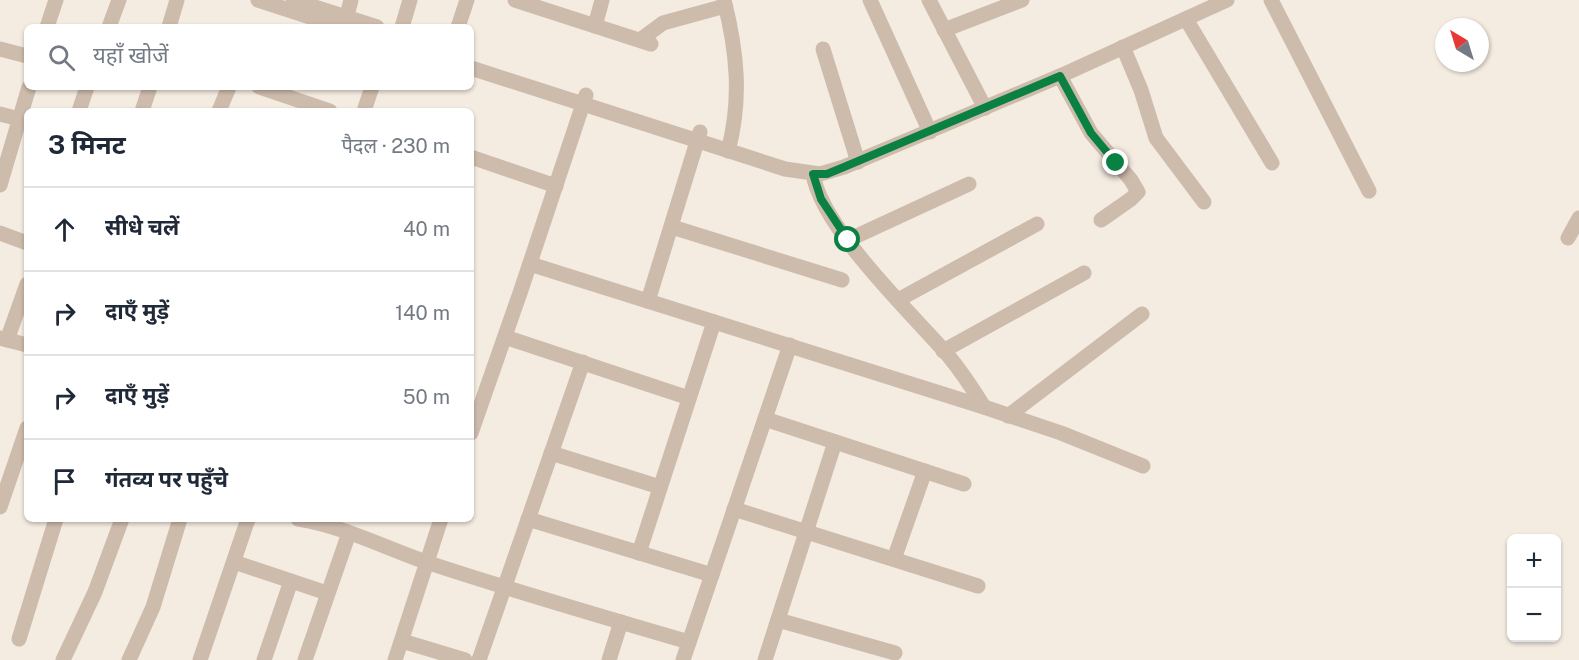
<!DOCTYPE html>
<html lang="hi">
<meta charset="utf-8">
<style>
body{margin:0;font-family:"Public Sans","Noto Sans Devanagari",sans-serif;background:#f6f6f7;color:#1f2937}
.controls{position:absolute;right:18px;bottom:18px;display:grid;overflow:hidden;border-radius:9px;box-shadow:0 2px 4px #0004}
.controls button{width:54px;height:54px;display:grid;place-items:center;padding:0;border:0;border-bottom:2px solid #e0e1e3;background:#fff;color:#1f2937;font:30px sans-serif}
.compass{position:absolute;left:1435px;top:18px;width:54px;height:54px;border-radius:50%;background:#fff;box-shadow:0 2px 4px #0004;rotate:322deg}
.stop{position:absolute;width:18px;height:18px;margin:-14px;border:4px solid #0b8043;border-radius:50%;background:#fff}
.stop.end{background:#0b8043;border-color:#fff;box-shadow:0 2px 6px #0008}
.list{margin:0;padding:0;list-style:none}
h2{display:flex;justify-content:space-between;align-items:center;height:78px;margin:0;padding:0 24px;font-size:26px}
h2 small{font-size:20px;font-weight:400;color:#747a83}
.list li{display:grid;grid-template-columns:39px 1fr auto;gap:18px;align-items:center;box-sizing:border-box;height:84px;padding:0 24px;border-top:2px solid #e0e1e3}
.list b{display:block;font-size:22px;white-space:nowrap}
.list em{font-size:20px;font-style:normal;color:#747a83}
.icon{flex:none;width:33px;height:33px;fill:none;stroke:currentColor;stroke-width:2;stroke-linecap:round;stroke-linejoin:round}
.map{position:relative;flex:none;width:1579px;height:660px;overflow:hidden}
.search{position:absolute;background:#fff;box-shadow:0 2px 4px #0004;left:24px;top:24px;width:450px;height:66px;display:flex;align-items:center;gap:15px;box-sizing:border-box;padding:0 21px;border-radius:9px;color:#747a83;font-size:22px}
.panel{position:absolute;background:#fff;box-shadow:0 2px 4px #0004;left:24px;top:108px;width:450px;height:414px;border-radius:9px}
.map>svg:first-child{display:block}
</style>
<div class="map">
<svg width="1579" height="660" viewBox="0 0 1579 660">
<rect width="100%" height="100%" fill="#f4ebe1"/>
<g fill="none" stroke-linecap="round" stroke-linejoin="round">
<g stroke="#cdbbac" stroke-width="15">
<path d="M258 0 341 27"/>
<path d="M293 0 377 27"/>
<path d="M515 0 651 44"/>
<path d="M724 0C737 51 742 99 728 151"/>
<path d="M870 0 930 132"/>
<path d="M929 0 985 108"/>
<path d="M1271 0 1369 191"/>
<path d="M1186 19 1272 163"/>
<path d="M595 26 602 0"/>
<path d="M47 27 56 0"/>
<path d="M109 27 119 0"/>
<path d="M169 27 177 0"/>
<path d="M344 27 351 0"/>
<path d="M402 27 410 0"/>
<path d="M458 27 467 0"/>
<path d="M944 30 1022 0"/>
<path d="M640 40 663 23 725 6"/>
<path d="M1123 47 1141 90 1156 138 1204 202"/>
<path d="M0 49 27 56"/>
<path d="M823 49 858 162"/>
<path d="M471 68 785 169 820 174 844 167 1060 76 1227 0"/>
<path d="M1060 76 1091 133 1131 180 1138 192 1131 199 1101 220"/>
<path d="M259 87 330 111"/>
<path d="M79 111 87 87"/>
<path d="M142 111 150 87"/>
<path d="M219 111 229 87"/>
<path d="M364 111 372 87"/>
<path d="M0 114 27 121"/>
<path d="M471 157 556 186"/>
<path d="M813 174C821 227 911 313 947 354 961 371 973 389 984 407"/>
<path d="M0 185 29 87"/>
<path d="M672 227 842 280"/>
<path d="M0 233 27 243"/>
<path d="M1568 238 1579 218"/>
<path d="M848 240 969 184"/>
<path d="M530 264 984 407 1061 433 1143 466"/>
<path d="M898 300 1037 224"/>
<path d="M648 301 700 132"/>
<path d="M505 337 689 398"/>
<path d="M0 338 27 345"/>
<path d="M7 340 27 284"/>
<path d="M943 351 1084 273"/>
<path d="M1008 416 1142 314"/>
<path d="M765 419 964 484"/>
<path d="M471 433 520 293 586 95"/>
<path d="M551 453 660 487"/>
<path d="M0 507 27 428"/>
<path d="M734 509 978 586"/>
<path d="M298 519C344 526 387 549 432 564 517 592 603 617 689 642"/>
<path d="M528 519 712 575"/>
<path d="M639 553 714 322"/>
<path d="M894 559 925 471"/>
<path d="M234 562 327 593"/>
<path d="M778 620 895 653"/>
<path d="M19 639 56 519"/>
<path d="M402 641 465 660"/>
<path d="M63 660 95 592 122 519"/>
<path d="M129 660 153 607 180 519"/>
<path d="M200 660 248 519"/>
<path d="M264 660 291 581"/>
<path d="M305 660 349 533"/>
<path d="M395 660 441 519"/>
<path d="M479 660 583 362"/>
<path d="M609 660 621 622"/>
<path d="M683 660 790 345"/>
<path d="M765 660 835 442"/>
</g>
</g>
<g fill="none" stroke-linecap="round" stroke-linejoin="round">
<path stroke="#0b8043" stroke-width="8" d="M848 240 821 199 813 174H827L844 167 1060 76 1091 133 1116 163"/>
</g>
</svg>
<div class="controls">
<button>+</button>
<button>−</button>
</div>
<svg class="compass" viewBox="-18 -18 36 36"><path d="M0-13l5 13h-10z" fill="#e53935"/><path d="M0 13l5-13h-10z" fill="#747a83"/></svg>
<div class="stop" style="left:848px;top:240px"></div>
<div class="stop end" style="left:1116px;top:163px"></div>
<div class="search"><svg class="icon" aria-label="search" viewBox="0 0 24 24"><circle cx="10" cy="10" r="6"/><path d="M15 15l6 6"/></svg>यहाँ खोजें</div>
<section class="panel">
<h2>3 मिनट<small>पैदल · 230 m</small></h2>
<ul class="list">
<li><svg class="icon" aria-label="ahead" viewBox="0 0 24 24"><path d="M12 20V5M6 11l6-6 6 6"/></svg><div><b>सीधे चलें</b></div><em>40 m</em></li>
<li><svg class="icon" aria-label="right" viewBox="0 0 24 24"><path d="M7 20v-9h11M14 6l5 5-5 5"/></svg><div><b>दाएँ मुड़ें</b></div><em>140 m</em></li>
<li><svg class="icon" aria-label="right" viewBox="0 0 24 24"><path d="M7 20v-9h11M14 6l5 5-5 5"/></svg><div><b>दाएँ मुड़ें</b></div><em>50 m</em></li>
<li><svg class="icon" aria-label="arrive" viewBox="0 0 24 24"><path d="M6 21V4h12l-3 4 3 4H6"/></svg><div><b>गंतव्य पर पहुँचे</b></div></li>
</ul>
</section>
</div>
